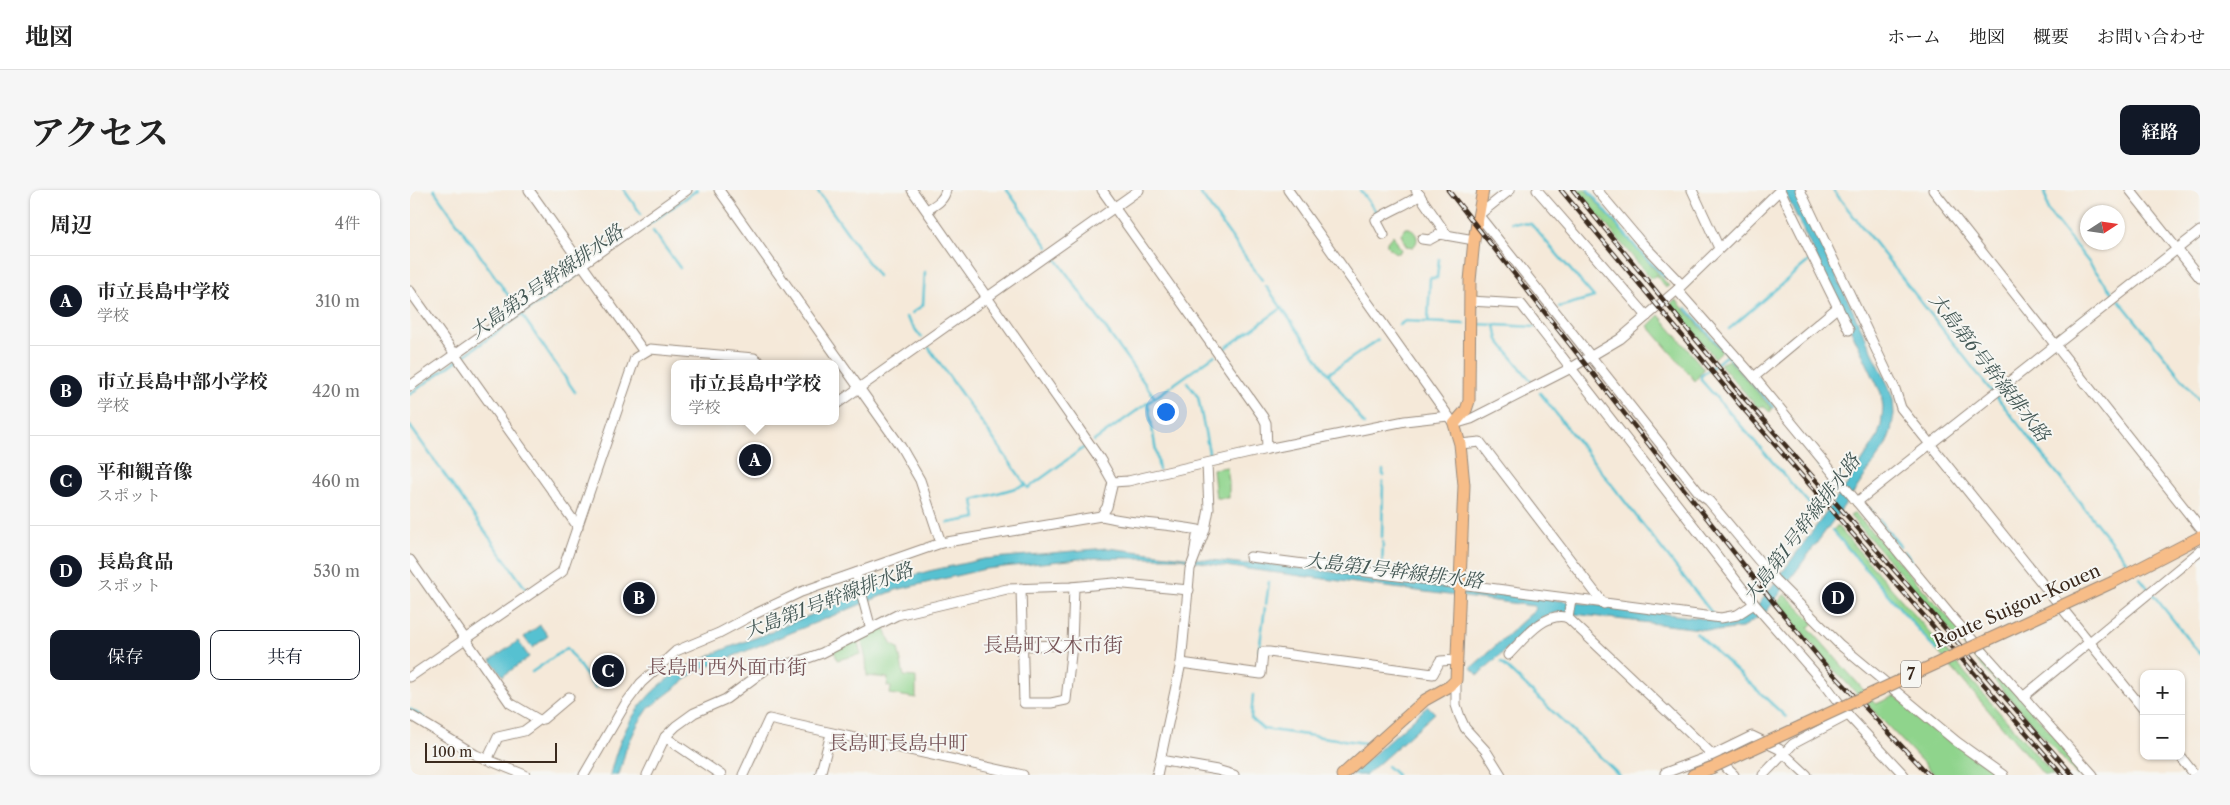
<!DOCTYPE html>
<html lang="ja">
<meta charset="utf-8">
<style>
body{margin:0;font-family:"Libre Caslon Text","Noto Serif JP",serif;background:#f6f6f6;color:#222}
.controls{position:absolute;right:15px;bottom:15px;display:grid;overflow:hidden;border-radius:10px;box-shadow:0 1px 4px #0004}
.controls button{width:45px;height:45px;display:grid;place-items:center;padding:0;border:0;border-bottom:1px solid #e0e0e0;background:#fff;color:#222;font:25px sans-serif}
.compass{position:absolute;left:1670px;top:15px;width:45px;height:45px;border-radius:50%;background:#fff;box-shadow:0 1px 4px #0004;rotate:78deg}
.scale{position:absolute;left:15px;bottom:12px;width:132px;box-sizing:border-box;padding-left:5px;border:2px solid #3b2a1e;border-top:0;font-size:14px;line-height:18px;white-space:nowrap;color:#3b2a1e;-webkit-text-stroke:4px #f6f6f2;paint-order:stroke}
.you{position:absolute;left:755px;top:221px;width:18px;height:18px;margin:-12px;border:4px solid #fff;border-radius:50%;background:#1a73e8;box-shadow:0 0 0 8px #1a73e833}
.badge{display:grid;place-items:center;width:32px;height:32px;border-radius:50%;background:#111827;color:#fff;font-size:16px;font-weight:700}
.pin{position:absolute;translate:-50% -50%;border:2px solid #fff;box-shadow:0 1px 5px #0006}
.popup{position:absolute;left:261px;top:170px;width:168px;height:65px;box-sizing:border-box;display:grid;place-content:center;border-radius:10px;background:#fff;filter:drop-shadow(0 1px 4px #0005);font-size:16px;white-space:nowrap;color:#767676}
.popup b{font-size:19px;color:#222}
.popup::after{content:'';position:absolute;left:50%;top:100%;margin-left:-10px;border:10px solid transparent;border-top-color:#fff}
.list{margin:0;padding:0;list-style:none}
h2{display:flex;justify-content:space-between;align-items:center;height:65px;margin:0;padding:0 20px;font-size:21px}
h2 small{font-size:16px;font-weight:400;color:#767676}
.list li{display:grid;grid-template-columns:32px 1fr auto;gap:15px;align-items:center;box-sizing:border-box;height:90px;padding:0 20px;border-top:1px solid #e0e0e0}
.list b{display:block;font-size:19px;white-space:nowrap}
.list p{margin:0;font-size:16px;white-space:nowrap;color:#767676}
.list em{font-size:16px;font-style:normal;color:#767676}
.actions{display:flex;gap:10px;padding:15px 20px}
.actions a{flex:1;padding:11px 0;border:1px solid #111827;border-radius:10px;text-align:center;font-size:18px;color:#111827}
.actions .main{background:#111827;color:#fff}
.map{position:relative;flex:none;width:1790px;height:585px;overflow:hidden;border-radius:10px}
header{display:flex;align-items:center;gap:30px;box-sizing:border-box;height:70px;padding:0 25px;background:#fff;border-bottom:1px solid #e0e0e0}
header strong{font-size:24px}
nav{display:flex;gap:28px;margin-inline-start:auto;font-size:18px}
.intro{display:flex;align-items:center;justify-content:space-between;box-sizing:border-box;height:120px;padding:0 30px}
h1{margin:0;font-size:35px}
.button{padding:12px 22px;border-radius:10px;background:#111827;color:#fff;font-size:18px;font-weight:700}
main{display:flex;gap:30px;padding:0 30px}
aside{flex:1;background:#fff;border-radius:10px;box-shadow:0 1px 4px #0004}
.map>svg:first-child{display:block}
</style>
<header>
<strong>地図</strong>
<nav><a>ホーム</a><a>地図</a><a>概要</a><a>お問い合わせ</a></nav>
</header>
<div class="intro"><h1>アクセス</h1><a class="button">経路</a></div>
<main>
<aside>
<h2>周辺<small>4件</small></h2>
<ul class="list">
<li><span class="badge">A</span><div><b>市立長島中学校</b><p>学校</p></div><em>310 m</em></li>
<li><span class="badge">B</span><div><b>市立長島中部小学校</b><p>学校</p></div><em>420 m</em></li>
<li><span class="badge">C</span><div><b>平和観音像</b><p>スポット</p></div><em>460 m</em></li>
<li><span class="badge">D</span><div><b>長島食品</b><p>スポット</p></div><em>530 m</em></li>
</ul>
<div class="actions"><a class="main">保存</a><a>共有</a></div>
</aside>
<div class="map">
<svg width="1790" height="585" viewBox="0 0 1790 585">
<rect width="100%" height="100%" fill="#f6f6f2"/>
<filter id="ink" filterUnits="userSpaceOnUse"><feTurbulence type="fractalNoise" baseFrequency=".02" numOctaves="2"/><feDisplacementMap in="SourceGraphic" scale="10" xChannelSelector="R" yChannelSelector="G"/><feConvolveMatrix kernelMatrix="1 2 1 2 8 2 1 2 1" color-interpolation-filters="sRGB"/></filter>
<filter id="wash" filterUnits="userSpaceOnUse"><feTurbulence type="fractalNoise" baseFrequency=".0096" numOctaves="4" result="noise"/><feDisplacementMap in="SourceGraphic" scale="20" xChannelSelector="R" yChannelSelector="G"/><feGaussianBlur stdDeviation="1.12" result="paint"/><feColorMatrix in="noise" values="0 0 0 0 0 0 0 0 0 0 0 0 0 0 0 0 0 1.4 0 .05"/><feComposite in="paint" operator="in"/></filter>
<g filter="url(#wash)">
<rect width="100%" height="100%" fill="#f5e9d9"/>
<g fill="#8fd48c" stroke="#657f55">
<path d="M1167 0H1176L1259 96 1256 98 1246 85 1241 89Z"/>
<path d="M995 38H1000C1007 44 1010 50 1003 57L996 56 991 44Z"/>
<path d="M983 45 991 60 989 63 984 62 977 56V52Z"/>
<path d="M1266 110 1312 161 1305 168 1260 114Z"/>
<path d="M1249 125 1294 179 1285 191 1238 136Z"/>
<path d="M1319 170 1362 219 1360 222 1353 216 1347 217 1310 174Z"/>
<path d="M817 277 819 292V308H806L803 279Z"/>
<path d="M1445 323 1679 585H1667L1440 326Z"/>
<path d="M1426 337H1428L1644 585H1634L1423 340Z"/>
<path d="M1375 404 1404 433 1399 438 1466 514 1485 506 1590 585H1525L1425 481 1367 413Z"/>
<path d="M474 437 481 454 488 458 494 486 506 487V508L480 504 481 497 477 496 478 488 457 486 456 469 451 449Z"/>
<path d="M447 450 451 464 427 470 424 460Z"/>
</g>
<g fill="#56c1d1" stroke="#487678">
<path d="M1374 0H1392L1388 5 1479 197 1483 209 1484 224 1481 241 1476 255 1444 302 1357 421 1332 438 1307 441 1148 422 1132 427 1068 485 1061 478 1126 419 1124 416 806 375 770 368H678L575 379 486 400 287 481 239 518 228 534 216 559 209 585H200C222 490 279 471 362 442L364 440 484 391 519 381 574 369 697 358 836 374 842 372 1313 431 1346 418 1438 293 1467 248 1471 236 1473 218 1471 203Z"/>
<path d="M130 435 138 446 122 458 114 447Z"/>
<path d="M108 451 119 467 93 486 81 470Z"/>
<path d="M1018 516 1025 523 956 585H941Z"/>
</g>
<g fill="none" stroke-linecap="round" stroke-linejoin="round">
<g stroke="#56c1d1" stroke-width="2.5">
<path d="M24 0 105 115"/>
<path d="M214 0 231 24"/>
<path d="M407 0 468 86"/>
<path d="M597 0 638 57"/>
<path d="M788 0 852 90"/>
<path d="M950 0 967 23"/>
<path d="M1178 0 1229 61 1255 87"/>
<path d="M1423 0 1582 202"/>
<path d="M1635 0 1638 21 1703 103"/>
<path d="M1101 32 1121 34 1184 107 1149 117"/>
<path d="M243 41 270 78"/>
<path d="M645 67 745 208"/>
<path d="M856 96 954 234"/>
<path d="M1709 110 1790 211"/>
<path d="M1276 118 1363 217"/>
<path d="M502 123 513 115 515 82"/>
<path d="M112 125 165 202"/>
<path d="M496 127 511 147"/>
<path d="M1018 132 1020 88H1027L1029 69"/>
<path d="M1066 134 1125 137"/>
<path d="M989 135 995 131 1055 134"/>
<path d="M1085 135 1088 150 1121 191"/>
<path d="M1319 139 1400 70"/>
<path d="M519 158 618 298 676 256"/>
<path d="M811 161 872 118"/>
<path d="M1317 165 1291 186V190L1408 324"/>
<path d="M918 184 968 150"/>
<path d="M777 192 788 207 800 267"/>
<path d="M1130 203 1302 423"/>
<path d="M0 204 287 0"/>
<path d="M1586 206 1717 372"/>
<path d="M738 213 749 280"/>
<path d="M1376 233 1433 305"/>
<path d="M0 236 116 399"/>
<path d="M684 251 805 165"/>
<path d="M973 286V280"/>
<path d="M1459 318 1463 323"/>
<path d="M1469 330 1490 356"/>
<path d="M538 333 566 328 563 310 616 295"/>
<path d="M1422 340 1526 460"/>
<path d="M972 347 973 291"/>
<path d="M1494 361 1502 371"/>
<path d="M972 378 973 352"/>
<path d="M1513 385 1527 402"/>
<path d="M1730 388 1790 464"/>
<path d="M856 414 859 392"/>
<path d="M1286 443 1376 527"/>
<path d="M849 461 855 418"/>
<path d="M1091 472 1209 585"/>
<path d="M122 482 157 458 185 498"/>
<path d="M843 505 841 528 853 539 955 553"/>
<path d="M0 519 14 528"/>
<path d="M977 576 987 585"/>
</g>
</g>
</g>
<g filter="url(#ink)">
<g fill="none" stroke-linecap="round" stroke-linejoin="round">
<g stroke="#988a7c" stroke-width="11">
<g id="minor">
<path d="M119 0 234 162"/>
<path d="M309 0 491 257 510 290 531 353"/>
<path d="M502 0 690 269 703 292"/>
<path d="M692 0 853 227 856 233 857 259"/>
<path d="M878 0 1044 234 1061 229 1161 178 1210 149 1267 100 1370 0"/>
<path d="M1006 0 1037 45"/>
<path d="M1127 0 1237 126"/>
<path d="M1187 0 1230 51 1271 94"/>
<path d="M1282 0 1309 58"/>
<path d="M1370 0 1439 140"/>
<path d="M1390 0 1485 199 1491 218 1734 520"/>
<path d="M1523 0 1790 338"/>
<path d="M1720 0 1790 88"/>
<path d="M517 20C525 15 534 11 536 0"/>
<path d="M1070 24 1100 0"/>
<path d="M1070 27 1291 305 1299 311 1365 390 1429 454 1547 552 1593 585"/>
<path d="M974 45 966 30C980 20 995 16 1010 5"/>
<path d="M1012 49 1019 50 1030 44 1064 50"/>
<path d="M1267 100 1344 187 1542 427 1683 585"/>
<path d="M0 101 168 337"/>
<path d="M1060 111 1111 114 1346 416 1417 497 1438 525"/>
<path d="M1344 187 1428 117"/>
<path d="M0 196 277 0"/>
<path d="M425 215 729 0"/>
<path d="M1050 254 1070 252 1194 414"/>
<path d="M1447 312 1790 41"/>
<path d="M691 326 697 317 703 292 718 291 857 259 995 231 1038 226"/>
<path d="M840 367 1311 428 1327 425 1344 414"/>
<path d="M0 370 100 513 129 530"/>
<path d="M446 383 461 439"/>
<path d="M611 398 614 513H641L656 510 662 455 612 456"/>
<path d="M1158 428 1161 409"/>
<path d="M662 455 664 397"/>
<path d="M1098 465C1112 451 1136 419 1158 428L1324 585"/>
<path d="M771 473 851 484 853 462H859L1023 484 1030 471 1047 470"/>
<path d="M0 487 152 382 225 168 240 159 344 168 352 174"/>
<path d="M1046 490V515L1050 527 1055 538 1076 561 1091 585"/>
<path d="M1613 507 1790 361"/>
<path d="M0 525 66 565 115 585"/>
<path d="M255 547 311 585"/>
<path d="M1770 566 1785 585"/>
<path d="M78 568 88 547 114 541 129 530 133 529 159 507"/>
<path d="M750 570 807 580 824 585"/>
<path d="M1255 583 1303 565 1342 546 1369 559 1397 585"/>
<path d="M174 585 216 513 231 493 266 461 309 443 341 426 391 402 531 353 691 326C723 334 755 333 788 340L784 365"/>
<path d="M237 585 255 547 266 536 284 523 316 509 359 477 387 472 412 463 487 425 597 399 661 397 704 393 779 400"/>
<path d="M333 585 359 529 613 585"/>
<path d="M410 585 421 544"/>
<path d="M747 585 771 473 780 379 795 340 799 319 797 274"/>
<path d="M1353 585 1383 554 1438 525 1494 585"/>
</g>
</g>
<g stroke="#988a7c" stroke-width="13">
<g id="major">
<path d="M1703 392 1790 347"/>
<path d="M932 585 1015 510 1040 496 1046 490 1054 295 1050 254 1044 234 1056 220 1059 211 1060 91 1064 50 1073 0"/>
<path d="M1283 585 1301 578"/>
</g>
</g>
<use href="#minor" stroke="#fff" stroke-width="9"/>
<use href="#major" stroke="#f7bd88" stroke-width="11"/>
<g stroke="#3b2a1e" stroke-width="4.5">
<g id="rail">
<path d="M1038 0 1367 417 1416 476 1519 585"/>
<path d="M1151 0 1330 215 1653 585"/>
<path d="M1163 0 1329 202 1663 585"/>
</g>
</g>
<use href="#rail" stroke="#f6f6f2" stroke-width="2.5" stroke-dasharray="8" stroke-linecap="butt"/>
<g stroke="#988a7c" stroke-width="13" stroke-linecap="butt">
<path id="major-bridge" d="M1301 578 1703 392"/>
</g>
<use href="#major-bridge" stroke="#f7bd88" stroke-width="11"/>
</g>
</g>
<g text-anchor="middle" stroke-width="4" stroke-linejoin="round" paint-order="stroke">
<rect fill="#f6f6f2" stroke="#73675e" stroke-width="1" x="1491" y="470.5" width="20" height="27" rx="4"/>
<g font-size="16" font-weight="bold" fill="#3b2a1e">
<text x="1501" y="490">7</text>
</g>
<g font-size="18" fill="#3b2a1e" stroke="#f6f6f2">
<text transform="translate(1607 416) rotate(-24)" y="6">Route Suigou-Kouen</text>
</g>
<g font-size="19" font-style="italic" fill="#435754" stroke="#f6f6f2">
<text transform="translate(136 91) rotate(-35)" y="7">大島第3号幹線排水路</text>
<text transform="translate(1580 177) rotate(52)" y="7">大島第6号幹線排水路</text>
<text transform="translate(1391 338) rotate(-53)" y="7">大島第1号幹線排水路</text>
<text transform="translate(984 380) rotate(7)" y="7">大島第1号幹線排水路</text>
<text transform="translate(418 410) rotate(-21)" y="7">大島第1号幹線排水路</text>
</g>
<g font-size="20" fill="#785659" stroke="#f6f6f2">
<text x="643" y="462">長島町又木市街</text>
<text x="317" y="484">長島町西外面市街</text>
<text x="488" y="560">長島町長島中町</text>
</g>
</g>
</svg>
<div class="controls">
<button>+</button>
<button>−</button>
</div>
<svg class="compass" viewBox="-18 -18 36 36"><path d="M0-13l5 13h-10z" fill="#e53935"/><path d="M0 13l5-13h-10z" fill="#767676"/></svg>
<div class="scale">100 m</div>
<div class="you"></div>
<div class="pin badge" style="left:345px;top:270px">A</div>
<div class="popup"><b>市立長島中学校</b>学校</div>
<div class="pin badge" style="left:229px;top:408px">B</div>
<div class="pin badge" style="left:198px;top:481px">C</div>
<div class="pin badge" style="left:1428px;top:408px">D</div>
</div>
</main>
